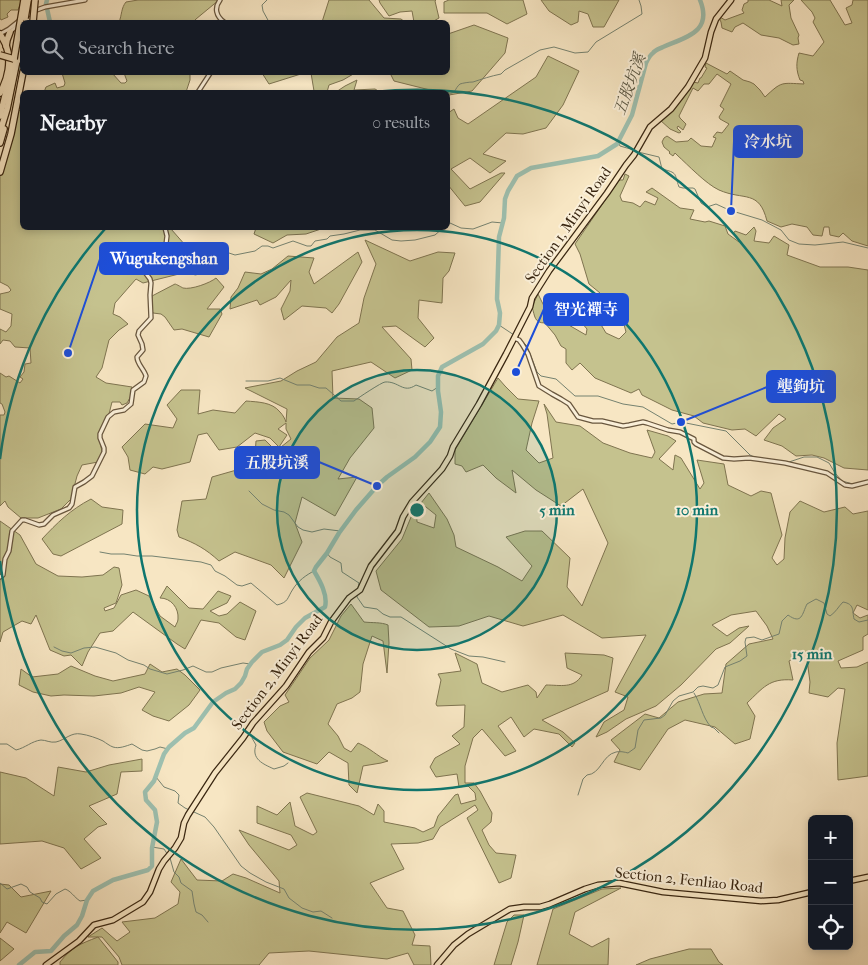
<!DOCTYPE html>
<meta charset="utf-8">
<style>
body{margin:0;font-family:"IM FELL French Canon","Noto Serif TC",serif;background:#20242c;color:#f1f3f6}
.controls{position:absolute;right:15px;bottom:15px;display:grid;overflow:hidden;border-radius:8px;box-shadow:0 2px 8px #0003}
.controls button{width:45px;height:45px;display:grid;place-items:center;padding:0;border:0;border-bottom:1px solid #363941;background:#171b24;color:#f1f3f6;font:25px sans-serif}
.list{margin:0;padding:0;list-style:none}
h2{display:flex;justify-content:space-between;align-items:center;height:65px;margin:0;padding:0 20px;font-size:21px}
h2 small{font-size:16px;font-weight:400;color:#9ea1a6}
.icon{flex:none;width:28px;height:28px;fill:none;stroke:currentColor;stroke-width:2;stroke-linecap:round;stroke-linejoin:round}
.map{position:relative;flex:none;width:868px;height:965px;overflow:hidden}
.search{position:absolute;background:#171b24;box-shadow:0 2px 8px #0003;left:20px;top:20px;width:430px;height:55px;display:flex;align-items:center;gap:12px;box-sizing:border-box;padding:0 18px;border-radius:8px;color:#9ea1a6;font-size:19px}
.panel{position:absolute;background:#171b24;box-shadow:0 2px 8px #0003;left:20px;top:90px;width:430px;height:140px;border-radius:8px}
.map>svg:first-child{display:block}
</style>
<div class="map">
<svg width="868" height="965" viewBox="0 0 868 965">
<rect width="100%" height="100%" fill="#f7e6c3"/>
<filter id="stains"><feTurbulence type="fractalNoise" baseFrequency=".004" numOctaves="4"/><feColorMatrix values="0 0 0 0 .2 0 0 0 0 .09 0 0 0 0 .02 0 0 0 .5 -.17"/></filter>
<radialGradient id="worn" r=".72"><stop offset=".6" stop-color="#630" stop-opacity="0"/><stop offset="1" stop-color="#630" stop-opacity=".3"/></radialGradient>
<g fill="#c5c28e" stroke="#7f7450">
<path d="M0 0H22L18 10H11L7 14 8 17 1 20 0 18Z"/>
<path d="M138 0H219L196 19 193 22H119C122 15 121 8 126 2Z"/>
<path d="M329 0H369L384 18 401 19 405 22H322Z"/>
<path d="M379 0H436L435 1 439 18 432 22H414L412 11 400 12 389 16 380 3Z"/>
<path d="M449 0H523L527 14 507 24 487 13H444V2Z"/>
<path d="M541 0H619L604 27H593L588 14 579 11 578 22 571 25 549 11Z"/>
<path d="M748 0H769L782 6 781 0H794L789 5 791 18 799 35 798 38 799 44 793 45 779 38 761 35 743 23 735 27 732 32 722 28 721 22 720 20V17L725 20 744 13 742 10 744 4 748 2Z"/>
<path d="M801 0H830L845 25 852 23 846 8 852 5 853 0H868V246L852 241 843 233 839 237 830 235 829 227H824L822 236 813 235 807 227 792 224 781 227 767 221C759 189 744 201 719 190 706 184 688 165 677 155L675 153 673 156 669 153 670 152 664 147 662 142 664 138 667 136 676 142 688 141 691 138 701 146 712 147 716 138 713 137 717 132 722 133 729 124 720 119 719 117 724 109 720 106 731 84 717 74 709 84H704L698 91 693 88 679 116 680 118 686 124 683 130 678 126 677 128 681 132 679 133 670 129 660 120 693 82 698 83 700 78H701L707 68 705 67 706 63 727 74 730 71 743 80 750 82 754 84 760 90 765 97C782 81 781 83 804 84L803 81 800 80C796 70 796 63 799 53L813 56 824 42 813 22 815 18 812 12Z"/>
<path d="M474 25 508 38 505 53 472 91 449 95H448V92H438L394 81 390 73 448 72V34Z"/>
<path d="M548 56 579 71 563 105 546 128 523 134 506 133 483 154 506 161 490 173 470 158 451 169 470 189 501 173H505L480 202 465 206 448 185V113L454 109 458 118 468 124 536 77Z"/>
<path d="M62 73H112L121 83H125L127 81 124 73H190V80L186 92H44L46 87 55 83 57 88 64 86 65 83Z"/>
<path d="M262 73H304L269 84Z"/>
<path d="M311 73V72L355 73 343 80 329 85 327 92H317L314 91Z"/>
<path d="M357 80 354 90 375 89 380 92H336L345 86Z"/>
<path d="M21 109H22V228H154L171 229 186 246 171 262 179 274 143 283 136 279 115 303 113 314 120 317 128 324 119 330 109 340 102 368 96 377 106 383 132 387 131 396 127 403 122 405 120 402H112L108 418 99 436 102 452 98 462 82 465 77 476 71 499 61 509 38 518H21L8 507 5 501 0 506V415H4L5 412 2 404 0 403V373L6 377 9 376 20 383 23 379 20 377 24 372 25 364 31 363 30 348 15 347 10 341 3 340 0 344V329L6 332 11 326 12 314 0 309V294L9 292 11 290 8 286 0 282V174L16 114Z"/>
<path d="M625 174 629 176 620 196 622 201 633 203 640 207 645 201 655 205 658 198 646 192 652 188 680 208 694 210 690 219 705 222 709 221 725 226 728 234 739 242V240L733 234 735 231 746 235 754 227 756 231 754 241 769 243 774 236 789 245 787 255 820 267H848L868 270V470L844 468 824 458 812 455 796 456 782 446 764 440 773 428 786 419 779 414 756 436 745 429 732 430 703 423 694 416 672 410 642 395 639 389 631 393 595 378 580 363 572 370 566 363V349L561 346 555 335 545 323C534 323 535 316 532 307L538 294 544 306 560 314 567 324 586 335 587 329 576 316 578 310 586 317 594 313 606 333 619 339 626 332 621 313 615 307 608 313 600 293 589 284 580 254 575 244 619 180H623Z"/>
<path d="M256 228H318L321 229 306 234 287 235 273 243 254 234Z"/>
<path d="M365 240 410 261 438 252 455 253 449 271 443 278 442 303 419 300 418 318 434 338 425 347 396 326 382 327 411 359 412 370 395 378 371 362 332 371 333 398 359 399 372 408 374 428 350 458 338 479 357 477 335 516 302 497 295 523 302 542 284 578 271 565 235 552 219 561C206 549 195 543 179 537L177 530 182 501 206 499 212 477 247 467 255 455 256 441 265 440 276 451 291 439 286 429V423L278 429 287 435 279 447 270 438 255 433 237 447 219 450 207 433 198 435 190 462 162 469 153 467 145 474 130 470 128 457 122 447 145 424 173 428 177 419 167 405 181 390H200L198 414 213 410 235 413 246 401C258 402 272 402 280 412 283 415 285 419 286 422L287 409 245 388 281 381 297 371 316 362 337 337 359 323 364 298 376 264Z"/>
<path d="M358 252 362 262 339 304 332 313 326 308 302 306 284 320 281 309 290 291 291 280 276 297 260 305 257 300 230 309 231 297 238 288 245 272 261 274 272 269 288 256 314 258 309 272 314 284Z"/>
<path d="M216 278 224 287 207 309H220L222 314 209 337 182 329 174 330 165 317 161 314 153 313 151 308 152 296 175 284C176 284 183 288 183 288 191 290 210 283 216 278Z"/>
<path d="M498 378 505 386 518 399 539 401 532 423 526 450 539 463 553 458 547 414 544 404 556 422 580 426 603 443 630 453 652 458 655 452 647 430 668 436 676 441 659 459 673 470 675 455 681 458 700 489 704 483 697 460 724 464 728 485 751 496 761 491 771 493 782 535 772 558 777 565 784 559 785 538 790 512 800 501 824 512 845 507 853 514 868 511V610L857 605 853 613 860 618 868 615V634L863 637V650L838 661 841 668 857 667 868 662V776L838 780 837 743 845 689 838 688 828 697 809 693 810 682 806 652 789 661 793 680C769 678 763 688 747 703L755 716 750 739 735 744 715 727 685 720 668 729 640 770 614 762 620 750 611 740 645 714 659 718 678 702 704 694 722 693 726 664 749 644 773 639 767 626 756 611 731 615 712 625 727 636 739 628 749 626 730 643 716 649 681 685 656 706 626 719 607 732 596 737 604 722 624 710 628 697 615 692 646 635 602 638 563 615 523 626 489 616 459 626 429 627 381 590 376 571 402 539 416 505 417 522 434 528 436 515 421 503 429 493 447 519 454 535 456 547 498 567 522 581 532 566 506 537 525 531H542L570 558 567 587 582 606 608 543 583 489 561 506 536 490 512 470 516 493 496 478 483 465 466 472 462 466 455 464V450Z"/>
<path d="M91 499 102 507 123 510 122 524 61 556 53 554 42 539C57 523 70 510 91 499Z"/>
<path d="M0 521 20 535 36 564 58 576 82 577 103 575 114 567 119 568 122 585 116 603 104 608 105 611 114 608 121 595 136 590 149 596 160 616 175 627C176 624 178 622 178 619 179 608 171 598 160 598L167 586 189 608 203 609 218 591 231 596 227 603 210 611 219 616 227 614 240 602 256 611 245 640 236 637 219 623 201 620 185 649 177 644 133 612 113 631 100 633 88 652 82 666 71 655 64 656 50 650 36 615 31 624 22 621 3 632 0 642Z"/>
<path d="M351 604 364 622C372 623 381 622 388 625L389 643 387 673 383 641 372 636 363 664 360 692 352 698 337 704 328 724 338 736 344 748 351 752 358 743C370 748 377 756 388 761L381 763 363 766 357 793 349 785 348 763 329 752 317 764 283 752 267 731 264 722 280 706 289 702 285 695 310 658 329 640 341 616Z"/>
<path d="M455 653 477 664 482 683 502 692 528 685 536 692 537 698 546 685C560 685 574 689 582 675L567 668 565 653 604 655 613 658 608 691 542 720 563 732 575 743 572 747 559 734 534 729 524 737 511 717 498 726 516 751 505 756 482 729 473 738 465 766V783H474L480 791 492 813 491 822 482 830 489 845 496 853 516 855 511 878 499 883 467 818 478 810 475 805 440 827 433 839 418 843 391 844 404 869 370 883 387 908 403 911 415 935 412 945 430 946 431 965H414L408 953 387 959 309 951 269 953 259 965H122L119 957 102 937H88L102 928 117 941 130 932 122 922 155 918 178 904 180 892 171 882 181 859 197 880 222 881 233 874 246 878 280 893 279 881 249 845 239 830 289 850 297 845 291 835 257 823V806L277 815 290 802 295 826 313 835 317 832 300 797 307 793 359 806 374 815 378 804 384 811V822L415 828 423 832 434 827 438 816 455 795 458 794 461 804 476 800 475 793 468 786 459 787 457 774 436 777 430 767 435 758 460 744 452 736 464 727 465 705 437 706 436 704 441 680 438 674 461 671Z"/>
<path d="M150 664 162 672 177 669 185 675 200 690 189 705 169 721 153 716 142 710 155 692 139 687 121 693 94 696 64 695 51 696 33 692 19 685 21 669 32 677 58 674 71 666 95 676 113 681 145 674Z"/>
<path d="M142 759V771L121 772 117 794 89 806 107 824 98 827 84 839 101 858 81 869 64 848 42 841 0 844V772L26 778 54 796 58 767 86 772 109 765Z"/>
<path d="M0 884 9 885 21 897 51 891 26 933 7 922 0 933Z"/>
<path d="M621 888 575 912 569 934 592 947 609 938 608 965H537L553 909 602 889Z"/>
<path d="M514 915H524L518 942 511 965H494L507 922Z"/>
<path d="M98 937 118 962V965H60V962C72 947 80 944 98 937Z"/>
<path d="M0 938 14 949 0 961Z"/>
<path d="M689 949H711L719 962 723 965H636L650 959Z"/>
</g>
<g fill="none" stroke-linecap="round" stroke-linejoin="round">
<g stroke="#758270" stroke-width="1">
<path d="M267 0 262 5 263 11 269 22"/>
<path d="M427 92H437"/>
<path d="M448 94C457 93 454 89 460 84 463 83 469 82 473 82 482 79 491 76 501 74L505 70 540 50 554 47 575 53 588 52 596 42 642 14 641 6 639 0"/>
<path d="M618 142 620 146 634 150"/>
<path d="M638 152 659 157 662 169C678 173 674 173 679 187L683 188H693L695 189 701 203 707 207 716 204 729 210 762 220 781 230 789 240 799 244 815 245 843 242 868 248"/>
<path d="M448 224 450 223 461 228 473 229 492 222 503 223"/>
<path d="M195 275 200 274 205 263 215 256 226 252 235 255 255 251 262 246H268L273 248 293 241 307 246H311L315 241 327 239 330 236 344 234 360 230H375L392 240 401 241 415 240 435 235 443 228"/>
<path d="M499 325 520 339 527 346 537 372 541 376 556 379 575 396H598L623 404 643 407 672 424 681 422 726 431 750 455 754 457 789 462 804 457H817L829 463 835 473 842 481 853 484"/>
<path d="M246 381H268L280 378 297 385H310L319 388H326L341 401H354C358 398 382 382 385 382 399 381 403 394 416 385L432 391 438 387"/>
<path d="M249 491 262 504 274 510 284 512 289 515 298 527 303 530 312 532 324 529 340 531"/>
<path d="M100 552 111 554H124L137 556H152L201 562 211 565 215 571 225 576 237 585 242 586 251 583 277 605C289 602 287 598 293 589 298 581 306 575 314 571"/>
<path d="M327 553 330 557 341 563 342 572 359 583 358 588"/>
<path d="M357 595V597L364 607 377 609 383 614 390 617H401L451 649 469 656 483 657 505 662"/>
<path d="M54 647 62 651 71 653 84 648 95 647 116 653 128 660 144 665 150 669 167 674 183 670 193 666 206 672H212L221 668 243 663 250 664"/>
<path d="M694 693C701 704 702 717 711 727L714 728 719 733"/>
<path d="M252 738 256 745C251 759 263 764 274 769L284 766 288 763"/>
<path d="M0 744H7L16 750C25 748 32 741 41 740 46 740 50 743 56 742 65 740 71 732 81 734 88 735 97 738 103 741 106 743 110 746 113 747 119 749 126 746 132 744L142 750 147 751 155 749 160 747 168 749"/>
<path d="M156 777 164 787 175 791 179 795 178 803 185 808 205 817 214 827 241 866 250 873 266 882 284 889 289 898 302 908 313 912 321 911 332 918"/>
<path d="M578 795 583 779 587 775C601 774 602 755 616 752 619 751 625 752 628 753L635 748 638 730 644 720 661 718 665 715 673 701 679 696 693 692 698 687 703 686 713 688 718 685 725 667 740 661 747 656 745 642 746 638 754 637 762 640 779 634 782 621 788 615C802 625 802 614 807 604L816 599 824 603 827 614 830 616C836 612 838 607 843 602 855 604 852 611 854 619L859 622 868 620"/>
<path d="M152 847 164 849 168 855"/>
<path d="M170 858 174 872 179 877 181 883 192 891 194 904 196 912 202 915 208 922"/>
<path d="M0 883 7 889 21 884 27 887 30 892 40 898 42 902 47 904 56 894 65 889C71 891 74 897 80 901L87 900"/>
</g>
<g stroke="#9dc0b0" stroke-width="4.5">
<path d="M47 0 46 4 50 22"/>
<path d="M14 70 22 66"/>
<path d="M19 965 35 952 51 951 64 936 77 925 82 916 87 900 93 891 113 880 148 870 152 866V848L157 822 155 810 146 800 145 792 154 781 164 754 169 747 185 733 194 728 213 702 226 693 235 689 241 683 245 676 247 669 252 662 262 652 280 645 287 640 296 627 305 618 325 607C328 595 320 581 314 571L316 567 327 553 339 533 356 510 377 486 387 477 415 457 430 442 440 427 441 412 438 391V376L442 367 483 344 496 331 499 325 500 313 497 299 499 237 504 218 505 199 508 191 517 176 531 168 598 156 617 144 632 115 646 63C648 59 650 55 653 53 655 50 659 49 663 47 686 37 713 32 700 0"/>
</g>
<g stroke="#68563e" stroke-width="5.5">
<g id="minor">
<path d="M220 0C214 8 216 16 224 22"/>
<path d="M26 16 34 11 45 7 85 0"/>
<path d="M9 33 19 24"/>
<path d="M0 34 9 29 19 21"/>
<path d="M198 92 211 72"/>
<path d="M514 338 519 340 522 344 528 354 539 386 552 394 561 399 569 404 578 417 593 421H602L623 426 629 425 643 422 647 423 668 430 680 432 694 439V442L696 444 723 458 734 459 749 458 785 463 827 473 845 485 852 486 868 482"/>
<path d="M0 577 3 575 5 559 9 551 12 531 22 520H25L39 525 44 524 53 515 69 508 72 504 75 487 84 482 92 476 104 452V448L100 438V434L108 417 114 412 124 410 131 404 133 390 144 382 146 376C144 369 137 364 137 357L143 350 142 344 138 335 139 331 151 318 150 295 151 283 150 279 136 260V250L138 247 162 246 166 244 167 236 165 228"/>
</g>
</g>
<g stroke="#392611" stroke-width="7">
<g id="major">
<path d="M849 881 868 877"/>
<path d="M46 965 79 941 94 925 113 920 143 902 150 892 159 869 164 861 175 848 181 838 184 823 188 815 215 773 243 738 253 723 286 686 309 652 323 638 331 622 349 598 360 590 371 566 398 531 403 517 412 502 442 469 450 456 453 447 479 404 506 354 530 307 532 298 549 271 607 193 626 165 634 155 650 127 671 109 688 87 705 58 711 32 716 19 731 0"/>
<path d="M437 965 454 945 468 934 510 909 524 907H540L550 904 585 889 598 885 619 883 663 892 761 901 778 900 812 892"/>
</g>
</g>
<g stroke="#392611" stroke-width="8">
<g id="highway">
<path d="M6 46 7 40 10 32"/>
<path d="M0 93C8 79 12 61 6 45 4 41 2 37 0 34"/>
<path d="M0 116 14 59 22 60"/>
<path d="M0 132 7 109 22 36"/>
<path d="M0 143 4 129"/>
<path d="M0 172 11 134 23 72"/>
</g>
</g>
<use href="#minor" stroke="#faefd8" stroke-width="3"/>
<use href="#major" stroke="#f7e6c3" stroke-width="4.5"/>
<use href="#highway" stroke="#f7e6c3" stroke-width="5.5"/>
<g stroke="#392611" stroke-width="8" stroke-linecap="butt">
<g id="highway-bridge">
<path d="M25 18 28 0"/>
<path d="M33 22 35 0"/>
<path d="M0 55 14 59"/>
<path d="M14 59 24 0"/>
</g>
</g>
<use href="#highway-bridge" stroke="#f7e6c3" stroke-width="5.5"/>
</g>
<circle cx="417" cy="510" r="140" fill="#0f766e" fill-opacity=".12"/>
<g fill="none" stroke="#0f766e" stroke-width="2.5">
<circle cx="417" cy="510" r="140"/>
<circle cx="417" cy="510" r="280"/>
<path d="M0 459A420 420 0 0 1 105 229M373 92A420 420 0 1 1 0 561"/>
</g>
<g text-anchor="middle" stroke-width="4" stroke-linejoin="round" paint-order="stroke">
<g font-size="15" fill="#392611" stroke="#faefd8">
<text transform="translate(568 225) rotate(-55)" y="5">Section 1, Minyi Road</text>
<text transform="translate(277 672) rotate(-53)" y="5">Section 2, Minyi Road</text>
<text transform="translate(689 880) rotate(6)" y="5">Section 2, Fenliao Road</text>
</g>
<g font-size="16" font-style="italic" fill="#575441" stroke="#faefd8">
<text transform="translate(629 84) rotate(-70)" y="6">五股坑溪</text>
</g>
</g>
<circle cx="417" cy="510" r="8" fill="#0f766e" stroke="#faefd8" stroke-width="2.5"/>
<g font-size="15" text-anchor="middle" font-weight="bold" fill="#0f766e" stroke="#faefd8" stroke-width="4" stroke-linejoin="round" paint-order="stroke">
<text x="557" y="515">5 min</text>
<text x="697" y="515">10 min</text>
<text x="812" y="659">15 min</text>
</g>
<path fill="none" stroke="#1d4ed8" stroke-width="2" d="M731 211L734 141M68 353L100 259M516 372L544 309M681 422L767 387M377 486L319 462"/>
<g fill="#1d4ed8" stroke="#faefd8" stroke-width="2">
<circle cx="731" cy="211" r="5"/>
<circle cx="68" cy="353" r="5"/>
<circle cx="516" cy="372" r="5"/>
<circle cx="681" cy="422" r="5"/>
<circle cx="377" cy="486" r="5"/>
</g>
<g fill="#1d4ed8" stroke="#1d4ed8" stroke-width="2">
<rect x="734" y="126" width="68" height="31" rx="5"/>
<rect x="100" y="243" width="128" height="31" rx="5"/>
<rect x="544" y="294" width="84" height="31" rx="5"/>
<rect x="767" y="371" width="68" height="31" rx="5"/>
<rect x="235" y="447" width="84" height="31" rx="5"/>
</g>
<g font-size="16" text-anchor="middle" font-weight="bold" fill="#fff">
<text x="768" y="147">冷水坑</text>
<text x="164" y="264">Wugukengshan</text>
<text x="586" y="315">智光禪寺</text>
<text x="801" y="392">壟鉤坑</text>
<text x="277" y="468">五股坑溪</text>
</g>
<rect width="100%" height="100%" filter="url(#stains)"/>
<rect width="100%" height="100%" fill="url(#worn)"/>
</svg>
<div class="controls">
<button>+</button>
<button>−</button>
<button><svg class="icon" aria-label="locate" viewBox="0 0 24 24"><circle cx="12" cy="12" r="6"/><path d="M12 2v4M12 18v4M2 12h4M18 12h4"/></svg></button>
</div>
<div class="search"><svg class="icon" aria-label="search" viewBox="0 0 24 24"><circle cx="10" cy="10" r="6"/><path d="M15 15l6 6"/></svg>Search here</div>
<section class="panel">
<h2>Nearby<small>0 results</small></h2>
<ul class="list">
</ul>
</section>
</div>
